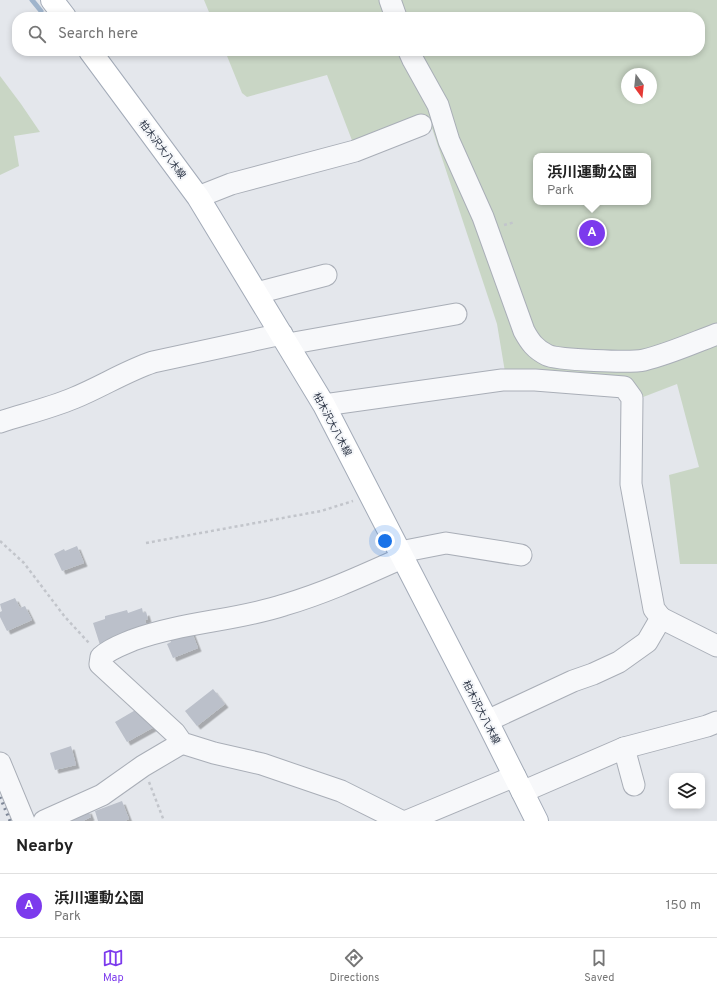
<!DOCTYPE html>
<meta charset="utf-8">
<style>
body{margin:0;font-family:Overpass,"Noto Sans JP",sans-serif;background:#f2f2f2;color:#222}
.controls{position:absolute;right:12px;bottom:12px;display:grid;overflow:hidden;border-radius:8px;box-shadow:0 2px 6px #0003}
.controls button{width:36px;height:36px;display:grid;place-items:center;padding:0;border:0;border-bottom:1px solid #e0e0e0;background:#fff;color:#222;font:20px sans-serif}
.compass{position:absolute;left:621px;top:68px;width:36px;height:36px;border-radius:50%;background:#fff;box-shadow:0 2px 6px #0003;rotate:165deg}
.you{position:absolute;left:385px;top:541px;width:14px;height:14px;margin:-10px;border:3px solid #fff;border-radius:50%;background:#1a73e8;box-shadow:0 0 0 6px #1a73e833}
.badge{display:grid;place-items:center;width:26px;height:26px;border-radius:50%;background:#7c3aed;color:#fff;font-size:13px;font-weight:700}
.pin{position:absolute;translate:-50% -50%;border:2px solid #fff;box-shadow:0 1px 4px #0006}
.popup{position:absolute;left:533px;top:153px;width:118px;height:52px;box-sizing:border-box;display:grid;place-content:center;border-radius:8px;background:#fff;filter:drop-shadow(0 1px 3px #0005);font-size:13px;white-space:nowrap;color:#767676}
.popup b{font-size:15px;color:#222}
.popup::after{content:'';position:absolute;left:50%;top:100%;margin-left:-8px;border:8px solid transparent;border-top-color:#fff}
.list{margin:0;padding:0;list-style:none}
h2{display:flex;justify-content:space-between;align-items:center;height:52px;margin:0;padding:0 16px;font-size:17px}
h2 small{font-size:13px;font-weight:400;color:#767676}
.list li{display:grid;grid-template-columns:26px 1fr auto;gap:12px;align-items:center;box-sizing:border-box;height:64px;padding:0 16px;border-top:1px solid #e0e0e0}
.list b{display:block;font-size:15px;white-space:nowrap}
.list p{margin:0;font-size:13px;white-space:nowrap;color:#767676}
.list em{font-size:13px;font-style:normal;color:#767676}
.icon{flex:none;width:22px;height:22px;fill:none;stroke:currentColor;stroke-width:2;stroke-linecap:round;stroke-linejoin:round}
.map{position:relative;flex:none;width:717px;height:821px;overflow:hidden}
.search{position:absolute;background:#fff;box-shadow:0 2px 6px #0003;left:12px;right:12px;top:12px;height:44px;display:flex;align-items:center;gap:10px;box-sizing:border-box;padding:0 14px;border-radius:16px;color:#767676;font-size:15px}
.sheet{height:116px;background:#fff}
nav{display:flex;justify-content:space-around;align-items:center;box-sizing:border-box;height:56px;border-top:1px solid #e0e0e0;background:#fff;font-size:11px;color:#767676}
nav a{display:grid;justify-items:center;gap:2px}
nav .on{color:#7c3aed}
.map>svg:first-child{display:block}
</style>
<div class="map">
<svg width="717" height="821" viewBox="0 0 717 821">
<defs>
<filter id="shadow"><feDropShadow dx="3.5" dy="3.5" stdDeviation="0" flood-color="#0004"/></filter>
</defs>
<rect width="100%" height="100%" fill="#e4e7ec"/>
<g fill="#c9d6c5" fill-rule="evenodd">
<path d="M204 0H717V564H680L669 475 699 467 677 384 638 399 505 372 497 324 428 116 353 143 327 75 247 97 242 93 225 51H700V17H211ZM627 74H651V98H627ZM536 156H648V202H536Z"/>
<path d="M0 76 21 104 40 132 14 136 19 166 0 175Z"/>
</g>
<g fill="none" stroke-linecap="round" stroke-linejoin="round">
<path stroke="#9fb4cc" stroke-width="5" d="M32 0 41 11"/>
</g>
<g fill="#bbc0ca" filter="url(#shadow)">
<path d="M77 546 84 563 62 571 54 554 64 549 65 551Z"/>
<path d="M15 598 20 608 25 606 32 620 7 631 0 617V612L2 611 0 604Z"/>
<path d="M142 608 143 613 146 612 148 619 145 620 148 630 100 645 93 623 105 619V616L127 610 128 613Z"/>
<path d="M191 630 198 648 173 658 167 644 171 642 170 638Z"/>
<path d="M213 689 225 704 197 726 185 711Z"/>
<path d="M144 705 156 726 127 742 115 722Z"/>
<path d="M71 746 76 765 55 770 50 753Z"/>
<path d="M122 801 129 819 125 821H98L95 811Z"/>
<path d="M88 810 91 817 83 821H66Z"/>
</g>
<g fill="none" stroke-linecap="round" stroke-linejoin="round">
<g stroke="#a9aeb7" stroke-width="23">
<g id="minor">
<path d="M390 0 396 17"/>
<path d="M409 51 413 60 438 105 449 141 483 217 524 331C530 342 535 349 547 355 557 360 631 363 644 360 669 354 693 343 717 334"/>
<path d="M198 197 231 184 355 151 421 125"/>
<path d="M257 293 326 275"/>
<path d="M288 344 456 314"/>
<path d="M324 405 502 380H535L624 387 632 398 631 484 654 609 661 618 647 642 619 662 593 674 573 681 487 721"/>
<path d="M0 422C25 414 50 408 74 398 101 387 126 371 153 362L282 334"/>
<path d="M400 552 446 543 521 555"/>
<path d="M661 618 717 646"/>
<path d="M624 748 634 785"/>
<path d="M0 763 24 821"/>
<path d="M522 792 624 748 707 726 717 722"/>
<path d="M44 821 102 795 143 766 182 743"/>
<path d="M401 821 341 791 262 764 214 753 182 743 175 733 100 664 101 657C111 648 122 645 133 640 182 622 235 621 284 605 325 593 364 575 402 558"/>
<path d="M407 821 515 776"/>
</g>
</g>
<g stroke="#a3abb8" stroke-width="24">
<g id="major">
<path d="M52 0 65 17"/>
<path d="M90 51 198 197 324 405 487 721 537 821"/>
</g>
</g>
<g stroke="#c2c5cb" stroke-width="2.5" stroke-dasharray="3 3" stroke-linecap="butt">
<path d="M504 225 515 222"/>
<path d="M0 541 24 563 65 617 89 643"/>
<path d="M146 543 321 511 353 501"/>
<path d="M149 782 164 821"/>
</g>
<use href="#minor" stroke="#f7f8fa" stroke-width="21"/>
<use href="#major" stroke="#fff" stroke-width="22"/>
<path stroke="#7d8696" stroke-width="3" stroke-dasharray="2 4" stroke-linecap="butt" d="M0 797 10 821"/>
</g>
<g text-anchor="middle" stroke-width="4" stroke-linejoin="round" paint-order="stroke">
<g font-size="10" fill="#2b3445" stroke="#f4f6f9">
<text transform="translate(163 149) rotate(53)" y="4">柏木沢大八木線</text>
<text transform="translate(333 424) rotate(62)" y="4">柏木沢大八木線</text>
<text transform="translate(482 712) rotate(63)" y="4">柏木沢大八木線</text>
</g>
</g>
</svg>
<div class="controls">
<button><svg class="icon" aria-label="layers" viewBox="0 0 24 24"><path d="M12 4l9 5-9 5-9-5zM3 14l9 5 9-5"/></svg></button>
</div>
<svg class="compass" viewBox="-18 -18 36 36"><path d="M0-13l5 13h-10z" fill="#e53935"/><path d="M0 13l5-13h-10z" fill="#767676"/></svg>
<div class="you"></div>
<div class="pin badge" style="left:592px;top:233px">A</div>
<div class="popup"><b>浜川運動公園</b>Park</div>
<div class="search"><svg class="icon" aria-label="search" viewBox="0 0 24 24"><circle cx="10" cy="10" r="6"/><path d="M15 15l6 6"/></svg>Search here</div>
</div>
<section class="sheet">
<h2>Nearby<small></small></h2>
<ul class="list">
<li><span class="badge">A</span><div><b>浜川運動公園</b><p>Park</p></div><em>150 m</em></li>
</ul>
</section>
<nav>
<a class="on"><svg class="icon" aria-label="map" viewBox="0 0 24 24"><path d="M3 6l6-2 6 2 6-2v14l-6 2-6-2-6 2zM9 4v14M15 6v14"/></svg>Map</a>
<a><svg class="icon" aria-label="directions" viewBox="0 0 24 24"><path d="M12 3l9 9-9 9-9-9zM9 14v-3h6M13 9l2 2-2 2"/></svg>Directions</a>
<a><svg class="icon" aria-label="saved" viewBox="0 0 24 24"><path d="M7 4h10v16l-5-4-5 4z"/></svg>Saved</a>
</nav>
